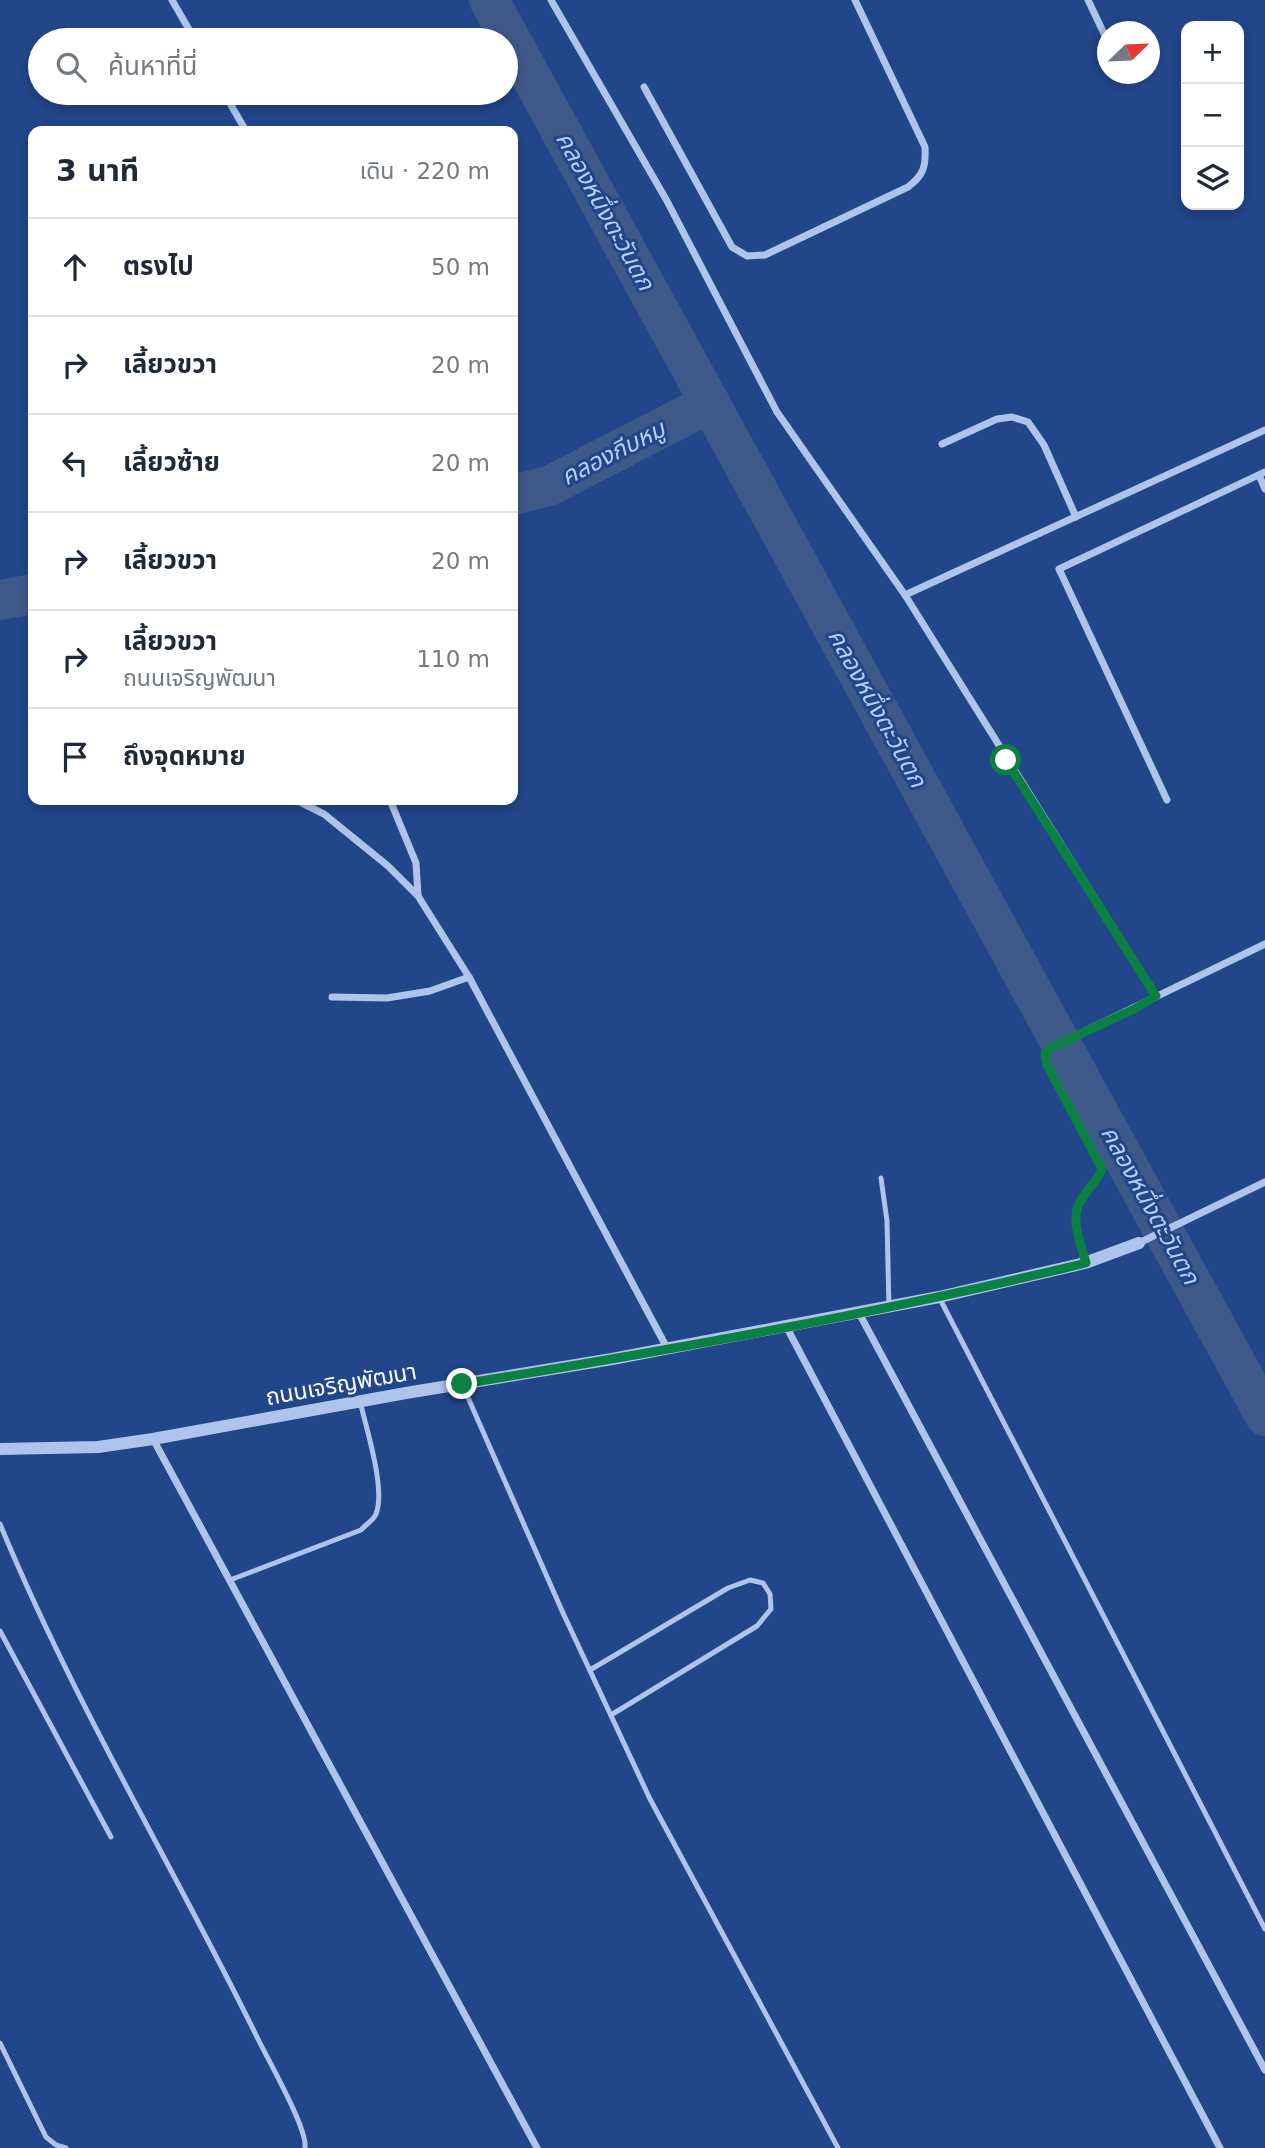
<!DOCTYPE html>
<html lang="th">
<meta charset="utf-8">
<style>
body{margin:0;font-family:"DejaVu Sans","Noto Sans Thai",sans-serif;background:#f2f2f3;color:#1f2937}
.controls{position:absolute;right:21px;top:21px;display:grid;overflow:hidden;border-radius:14px;box-shadow:0 4px 10px #0003}
.controls button{width:63px;height:63px;display:grid;place-items:center;padding:0;border:0;border-bottom:2px solid #e0e1e3;background:#fff;color:#1f2937;font:35px sans-serif}
.compass{position:absolute;left:1097px;top:21px;width:63px;height:63px;border-radius:50%;background:#fff;box-shadow:0 4px 10px #0003;rotate:67deg}
.stop{position:absolute;width:21px;height:21px;margin:-16px;border:5px solid #0b8043;border-radius:50%;background:#fff}
.stop.end{background:#0b8043;border-color:#fff;box-shadow:0 2px 7px #0008}
.list{margin:0;padding:0;list-style:none}
h2{display:flex;justify-content:space-between;align-items:center;height:91px;margin:0;padding:0 28px;font-size:30px}
h2 small{font-size:23px;font-weight:400;color:#747a83}
.list li{display:grid;grid-template-columns:46px 1fr auto;gap:21px;align-items:center;box-sizing:border-box;height:98px;padding:0 28px;border-top:2px solid #e0e1e3}
.list b{display:block;font-size:26px;white-space:nowrap}
.list p{margin:0;font-size:23px;white-space:nowrap;color:#747a83}
.list em{font-size:23px;font-style:normal;color:#747a83}
.icon{flex:none;width:38px;height:38px;fill:none;stroke:currentColor;stroke-width:2;stroke-linecap:round;stroke-linejoin:round}
.map{position:relative;flex:none;width:1265px;height:2148px;overflow:hidden}
.search{position:absolute;background:#fff;box-shadow:0 4px 10px #0003;left:28px;top:28px;width:490px;height:77px;display:flex;align-items:center;gap:18px;box-sizing:border-box;padding:0 24px;border-radius:38px;color:#747a83;font-size:26px}
.panel{position:absolute;background:#fff;box-shadow:0 4px 10px #0003;left:28px;top:126px;width:490px;height:679px;border-radius:14px}
.map>svg:first-child{display:block}
</style>
<div class="map">
<svg width="1265" height="2148" viewBox="0 0 1265 2148">
<rect width="100%" height="100%" fill="#22468a"/>
<g fill="none" stroke-linecap="round" stroke-linejoin="round">
<g stroke="#3e588a" stroke-width="40">
<path d="M489 0 1265 1416"/>
<path d="M513 495 549 486 710 403"/>
<path d="M0 600 33 594"/>
</g>
<g stroke="#aec4eb" stroke-width="5">
<path d="M881 1178 887 1221 889 1308"/>
<path d="M939 1297 1265 1929"/>
<path d="M462 1384 563 1613 650 1799 838 2148"/>
<path d="M0 1524C73 1701 173 1866 257 2037 267 2058 308 2129 305 2148"/>
<path d="M230 1580 361 1530C365 1525 374 1520 376 1514 386 1489 366 1428 360 1401"/>
<path d="M0 1631 111 1837"/>
<path d="M590 1670 728 1588 750 1580 763 1583 770 1594 771 1609 757 1626 611 1715"/>
<path d="M0 2043 46 2137 56 2145 66 2148"/>
</g>
<g stroke="#aec4eb" stroke-width="7">
<path d="M172 0 195 40"/>
<path d="M551 0 667 201 777 412 905 595 1156 996"/>
<path d="M1088 0 1108 42"/>
<path d="M644 87 732 247 747 256 765 255 908 187C924 175 926 166 925 147L855 0"/>
<path d="M224 93 246 131"/>
<path d="M942 444 997 419 1012 417 1028 422 1044 445 1076 517"/>
<path d="M1259 475 1265 489"/>
<path d="M905 595 1265 430"/>
<path d="M296 800 324 814 388 866 418 896 469 977 667 1348"/>
<path d="M390 800 416 863 418 895"/>
<path d="M1167 800 1059 569 1265 472"/>
<path d="M332 997 387 998 430 991 469 977"/>
<path d="M1139 1243 1265 1182"/>
<path d="M1085 1263C1081 1245 1070 1219 1080 1202 1086 1190 1097 1182 1102 1169L1047 1065 1045 1054 1048 1049 1265 944"/>
<path d="M859 1313 1265 2070"/>
<path d="M786 1326 1220 2148"/>
<path d="M153 1439 537 2148"/>
</g>
<path stroke="#aec4eb" stroke-width="12" d="M0 1449 98 1447 153 1439 406 1393 612 1359 939 1297 1085 1263 1139 1243"/>
</g>
<g fill="none" stroke-linecap="round" stroke-linejoin="round">
<path stroke="#0b8043" stroke-width="9" d="M462 1384C671 1350 880 1313 1086 1263 1081 1245 1070 1219 1080 1202 1086 1190 1097 1182 1102 1169L1047 1065 1045 1054 1048 1049 1134 1009 1156 996 1006 760"/>
</g>
<g text-anchor="middle" stroke-width="6" stroke-linejoin="round" paint-order="stroke">
<g font-size="23" fill="#fff" stroke="#22468a">
<text transform="translate(341 1384) rotate(-10)" y="8">ถนนเจริญพัฒนา</text>
</g>
<g font-size="24" font-style="italic" fill="#bacef2" stroke="#22468a">
<text transform="translate(605 211) rotate(61)" y="8">คลองหนึ่งตะวันตก</text>
<text transform="translate(613 453) rotate(-27)" y="8">คลองกีบหมู</text>
<text transform="translate(877 708) rotate(61)" y="8">คลองหนึ่งตะวันตก</text>
<text transform="translate(1150 1205) rotate(61)" y="8">คลองหนึ่งตะวันตก</text>
</g>
</g>
</svg>
<div class="controls">
<button>+</button>
<button>−</button>
<button><svg class="icon" aria-label="layers" viewBox="0 0 24 24"><path d="M12 4l9 5-9 5-9-5zM3 14l9 5 9-5"/></svg></button>
</div>
<svg class="compass" viewBox="-18 -18 36 36"><path d="M0-13l5 13h-10z" fill="#e53935"/><path d="M0 13l5-13h-10z" fill="#747a83"/></svg>
<div class="stop" style="left:1006px;top:760px"></div>
<div class="stop end" style="left:462px;top:1384px"></div>
<div class="search"><svg class="icon" aria-label="search" viewBox="0 0 24 24"><circle cx="10" cy="10" r="6"/><path d="M15 15l6 6"/></svg>ค้นหาที่นี่</div>
<section class="panel">
<h2>3 นาที<small>เดิน · 220 m</small></h2>
<ul class="list">
<li><svg class="icon" aria-label="ahead" viewBox="0 0 24 24"><path d="M12 20V5M6 11l6-6 6 6"/></svg><div><b>ตรงไป</b></div><em>50 m</em></li>
<li><svg class="icon" aria-label="right" viewBox="0 0 24 24"><path d="M7 20v-9h11M14 6l5 5-5 5"/></svg><div><b>เลี้ยวขวา</b></div><em>20 m</em></li>
<li><svg class="icon" aria-label="left" viewBox="0 0 24 24"><path d="M17 20v-9H6M10 6l-5 5 5 5"/></svg><div><b>เลี้ยวซ้าย</b></div><em>20 m</em></li>
<li><svg class="icon" aria-label="right" viewBox="0 0 24 24"><path d="M7 20v-9h11M14 6l5 5-5 5"/></svg><div><b>เลี้ยวขวา</b></div><em>20 m</em></li>
<li><svg class="icon" aria-label="right" viewBox="0 0 24 24"><path d="M7 20v-9h11M14 6l5 5-5 5"/></svg><div><b>เลี้ยวขวา</b><p>ถนนเจริญพัฒนา</p></div><em>110 m</em></li>
<li><svg class="icon" aria-label="arrive" viewBox="0 0 24 24"><path d="M6 21V4h12l-3 4 3 4H6"/></svg><div><b>ถึงจุดหมาย</b></div></li>
</ul>
</section>
</div>
